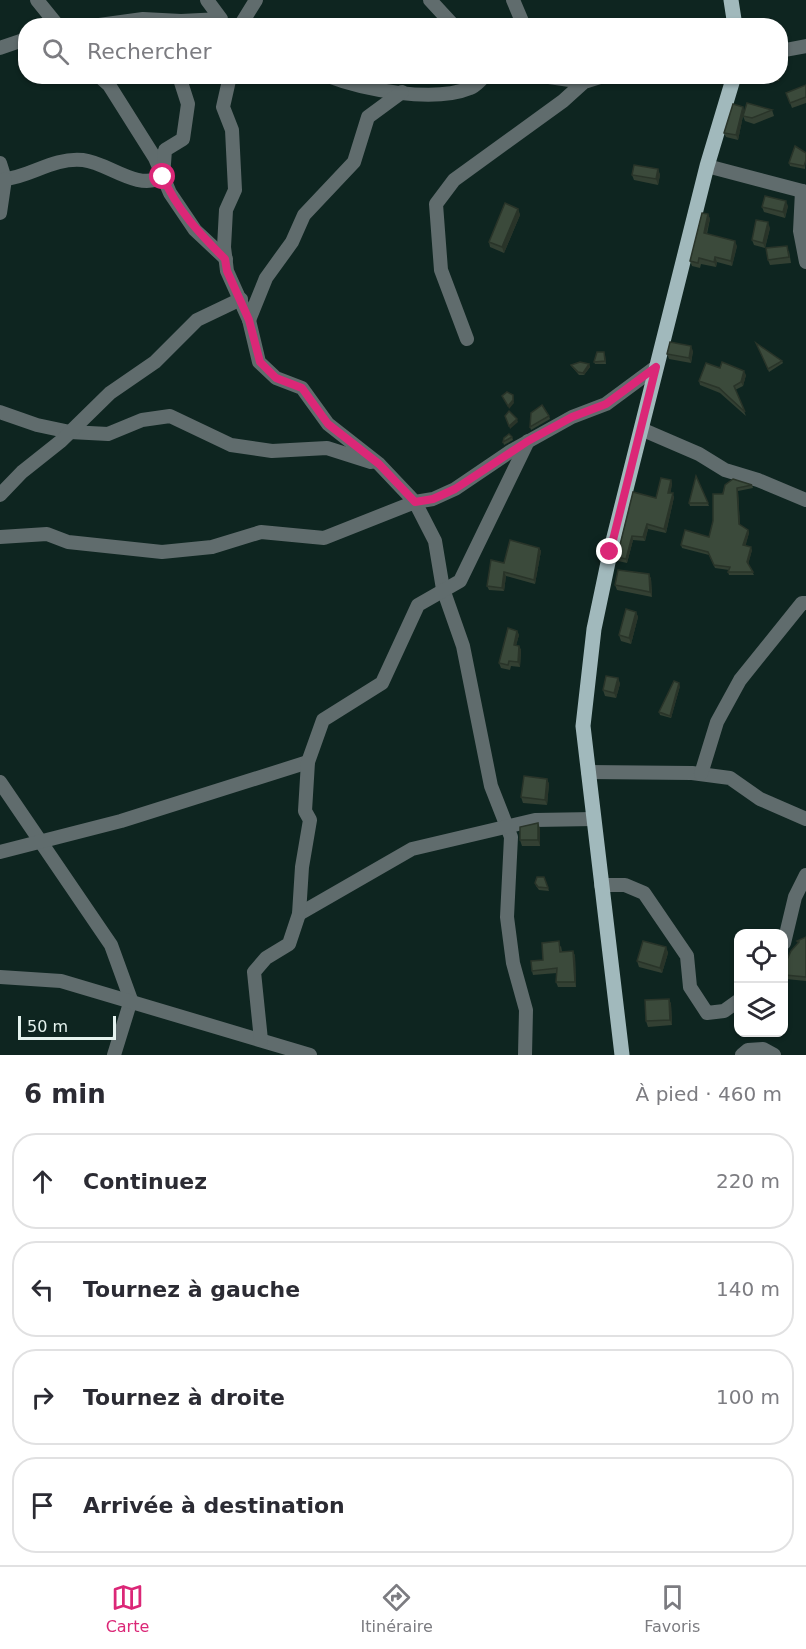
<!DOCTYPE html>
<html lang="fr">
<meta charset="utf-8">
<style>
body{margin:0;font-family:"DejaVu Sans",sans-serif;background:#f7f7f7;color:#2b2b33}
.controls{position:absolute;right:18px;bottom:18px;display:grid;overflow:hidden;border-radius:12px;box-shadow:0 2px 4px #0004}
.controls button{width:54px;height:54px;display:grid;place-items:center;padding:0;border:0;border-bottom:2px solid #e1e1e2;background:#fff;color:#2b2b33;font:30px sans-serif}
.scale{position:absolute;left:18px;bottom:15px;width:98px;box-sizing:border-box;padding-left:6px;border:3px solid #e5f3ef;border-top:0;font-size:16px;line-height:21px;white-space:nowrap;color:#e5f3ef;-webkit-text-stroke:4px #0e2520;paint-order:stroke}
.stop{position:absolute;width:18px;height:18px;margin:-14px;border:4px solid #db2777;border-radius:50%;background:#fff}
.stop.end{background:#db2777;border-color:#fff;box-shadow:0 2px 6px #0008}
.list{margin:0;padding:0;list-style:none}
h2{display:flex;justify-content:space-between;align-items:center;height:78px;margin:0;padding:0 24px;font-size:26px}
h2 small{font-size:20px;font-weight:400;color:#7c7c81}
.list li{display:grid;grid-template-columns:39px 1fr auto;gap:18px;align-items:center;box-sizing:border-box;height:96px;margin:0 12px 12px;padding:0 12px;border:2px solid #e1e1e2;border-radius:24px}
.list b{display:block;font-size:22px;white-space:nowrap}
.list em{font-size:20px;font-style:normal;color:#7c7c81}
.icon{flex:none;width:33px;height:33px;fill:none;stroke:currentColor;stroke-width:2;stroke-linecap:round;stroke-linejoin:round}
.map{position:relative;flex:none;width:806px;height:1055px;overflow:hidden}
.search{position:absolute;background:#fff;box-shadow:0 2px 4px #0004;left:18px;right:18px;top:18px;height:66px;display:flex;align-items:center;gap:15px;box-sizing:border-box;padding:0 21px;border-radius:24px;color:#7c7c81;font-size:22px}
.sheet{height:510px;background:#fff}
nav{display:flex;justify-content:space-around;align-items:center;box-sizing:border-box;height:84px;border-top:2px solid #e1e1e2;background:#fff;font-size:16px;color:#7c7c81}
nav a{display:grid;justify-items:center;gap:3px}
nav .on{color:#db2777}
.map>svg:first-child{display:block}
</style>
<div class="map">
<svg width="806" height="1055" viewBox="0 0 806 1055">
<rect width="100%" height="100%" fill="#0e2520"/>
<g fill="none" stroke-linecap="round" stroke-linejoin="round">
<g stroke="#606c6d" stroke-width="14">
<path d="M37 0 58 26"/>
<path d="M430 0 454 26"/>
<path d="M513 0 524 26"/>
<path d="M92 26 143 19 181 21"/>
<path d="M178 26 181 21 221 19 207 0"/>
<path d="M240 26 256 0"/>
<path d="M0 48 26 39"/>
<path d="M780 51 806 46"/>
<path d="M99 76 109 85 155 158 170 193 195 230 226 259"/>
<path d="M230 76 223 107 232 130 235 190 226 210 224 247 227 271 249 320 259 362 276 378 302 388 328 424 379 464 415 502 433 499 455 489 511 451 572 417 606 404 656 367"/>
<path d="M328 76C364 90 434 103 470 88 476 86 480 80 485 76"/>
<path d="M542 76 584 82"/>
<path d="M0 163 5 179C30 177 53 157 83 160 109 163 136 191 163 177L165 150 183 139 188 104 179 76"/>
<path d="M707 166 806 192"/>
<path d="M802 191 800 231 806 262"/>
<path d="M0 213 5 179"/>
<path d="M249 320 266 278 292 242 304 215 354 162 368 117 402 92"/>
<path d="M467 339 441 270 436 204 454 180 563 101 584 82 603 76"/>
<path d="M0 412 37 425 70 432 108 434 142 420 170 416 231 445 272 451 327 448 371 462"/>
<path d="M641 429 699 454 725 470 758 480 806 500"/>
<path d="M0 495 22 472 61 441 110 393 155 362 197 320 241 299"/>
<path d="M0 537 47 534 68 542 162 552 212 547 261 532 324 538 415 502 435 541 443 589 463 646 491 786 511 837 507 917 513 963 526 1010 525 1055"/>
<path d="M588 772 692 773 730 778 760 799 806 819"/>
<path d="M701 774 717 722 740 680 802 603H806"/>
<path d="M0 782 111 945 131 1000 114 1055"/>
<path d="M0 852 121 821 308 762"/>
<path d="M601 885H625L644 893 687 956 690 987 707 1013 724 1011 738 1001"/>
<path d="M299 914 412 849 535 820 594 819"/>
<path d="M784 943 795 897 806 875"/>
<path d="M0 977 61 981 310 1055"/>
<path d="M261 1040 254 972 266 958 289 944 299 914 302 867 310 820 305 811 308 762 323 720 382 683 418 605 460 581 528 441"/>
<path d="M742 1055 748 1050 763 1049 774 1055"/>
</g>
<g stroke="#a1b9bc" stroke-width="15">
<path d="M731 0 735 26"/>
<path d="M622 1055 583 726 594 629 610 553 707 166 734 76"/>
</g>
</g>
<g fill="#334033">
<path d="M758 76H780L779 81 759 79Z"/>
<path d="M806 85V103L792 108 786 93Z"/>
<path d="M743 107 744 111 738 140 726 137 724 133Z"/>
<path d="M772 110 774 116 754 124 745 121 743 116Z"/>
<path d="M806 153 805 169 790 166 789 163Z"/>
<path d="M658 169 660 175 658 185 634 180 632 175Z"/>
<path d="M788 206 785 218 764 212 762 207Z"/>
<path d="M518 209 520 215 504 253 490 247 489 242Z"/>
<path d="M708 214 710 219 707 234 737 246 732 266 717 262 716 267 701 264 700 268 692 266 690 261Z"/>
<path d="M770 228 765 248 754 245 752 240Z"/>
<path d="M789 251 791 263 770 265 768 260Z"/>
<path d="M756 343 782 361 783 363 769 372Z"/>
<path d="M693 351 691 363 669 359 667 354Z"/>
<path d="M605 355 606 364H595L594 362Z"/>
<path d="M589 364 590 367 584 375H579L572 367 571 365Z"/>
<path d="M720 368 746 375 743 386 735 390 746 416 720 393 700 385 699 381Z"/>
<path d="M549 416 550 419 531 430 530 427Z"/>
<path d="M512 437 513 440 504 445 503 442Z"/>
<path d="M696 476 709 506H690L689 503Z"/>
<path d="M671 480 672 484 670 493 674 497 666 533 648 529 645 541 633 540 627 563 618 561 617 557 656 498Z"/>
<path d="M725 485H752L753 488 738 491 740 525 748 530 749 533 745 546 752 550 748 564 754 575H729L728 572 729 570 715 568 709 555 682 548 681 545 709 537Z"/>
<path d="M539 548 541 551 535 584 506 576 504 591 489 590 487 586 504 563Z"/>
<path d="M649 574 651 579 652 597 617 590 615 585Z"/>
<path d="M636 612 638 617 631 644 621 641 619 635Z"/>
<path d="M517 631 519 635 516 645 519 646 521 650 520 667 511 666 510 670 501 668 499 663Z"/>
<path d="M618 678 620 684 616 698 605 696 603 690Z"/>
<path d="M680 686 671 718 660 715 659 712Z"/>
<path d="M547 779 549 784 547 805 523 803 521 797Z"/>
<path d="M538 823 540 829V846H522L520 840Z"/>
<path d="M544 877 549 891 539 890 536 886 535 883Z"/>
<path d="M806 937V981L786 979 785 975 798 943 797 941Z"/>
<path d="M561 946 562 952 573 951 575 956 576 987H558L556 982 557 973 533 975 532 971 543 960Z"/>
<path d="M666 947 668 953 662 973 639 967 637 961Z"/>
<path d="M669 999 671 1004 672 1025 648 1027 646 1021Z"/>
</g>
<g fill="#293429">
<path d="M743 107 744 111 738 140 736 135Z"/>
<path d="M658 169 660 175 658 185 656 179Z"/>
<path d="M786 201 788 206 785 218 783 212Z"/>
<path d="M518 209 520 215 504 253 502 247Z"/>
<path d="M708 214 710 219 705 238 704 233Z"/>
<path d="M768 222 770 228 765 248 763 243Z"/>
<path d="M735 241 737 246 732 266 731 261Z"/>
<path d="M715 257 717 262 716 267 714 262Z"/>
<path d="M691 346 693 351 691 363 689 358Z"/>
<path d="M589 364 590 367 584 375 583 373Z"/>
<path d="M744 371 746 375 743 386 741 382Z"/>
<path d="M513 395 514 403 509 409 508 406Z"/>
<path d="M517 419 518 422 510 429 509 426Z"/>
<path d="M671 480 672 484 670 497 668 493Z"/>
<path d="M737 488 738 491 740 528 739 524Z"/>
<path d="M673 493 674 497 666 533 664 529Z"/>
<path d="M647 524 648 529 645 541 643 537Z"/>
<path d="M748 530 749 533 745 548 743 545Z"/>
<path d="M632 536 633 540 627 563 626 559Z"/>
<path d="M751 547 752 550 748 565 747 562Z"/>
<path d="M539 548 541 551 535 584 534 580Z"/>
<path d="M504 572 506 576 504 591 502 588Z"/>
<path d="M649 574 651 579 652 597 650 592Z"/>
<path d="M636 612 638 617 631 644 629 638Z"/>
<path d="M517 631 519 635 515 650 514 645Z"/>
<path d="M519 646 521 650 520 667 518 662Z"/>
<path d="M618 678 620 684 616 698 614 693Z"/>
<path d="M679 683 680 686 671 718 670 716Z"/>
<path d="M547 779 549 784 547 805 545 800Z"/>
<path d="M538 823 540 829V846L538 840Z"/>
<path d="M666 947 668 953 662 973 660 968Z"/>
<path d="M573 951 575 956 576 987 575 982Z"/>
<path d="M669 999 671 1004 672 1025 670 1020Z"/>
</g>
<g fill="#3b4a3b" stroke="#293429" stroke-width="1.5">
<path d="M806 85V97L790 103 786 93Z"/>
<path d="M747 103 772 110 752 118 743 116Z"/>
<path d="M733 104 743 107 736 135 724 133Z"/>
<path d="M795 146 806 153V160L804 166 789 163Z"/>
<path d="M634 165 658 169 656 179 632 175Z"/>
<path d="M765 196 786 201 783 212 762 207Z"/>
<path d="M505 203 518 209 502 247 489 242Z"/>
<path d="M702 213 708 214 704 233 735 241 731 261 715 257 714 262 699 258 698 263 690 261Z"/>
<path d="M756 220 768 222 763 243 752 240Z"/>
<path d="M787 246 789 257 768 260 766 248Z"/>
<path d="M670 342 691 346 689 358 667 354Z"/>
<path d="M756 343 782 361 768 369Z"/>
<path d="M597 352H604L605 361 594 362Z"/>
<path d="M580 362 589 364 583 373 578 372 571 365Z"/>
<path d="M722 362 744 371 741 382 734 386 745 412 719 388 699 381 706 363 720 368Z"/>
<path d="M507 392 513 395V400L508 406 502 396Z"/>
<path d="M542 405 549 416 530 427 531 413Z"/>
<path d="M509 411 517 419 509 426 505 416Z"/>
<path d="M509 434 512 437 503 442 504 438Z"/>
<path d="M696 476 708 503H689Z"/>
<path d="M661 478 671 480 668 493H673L664 529 647 524 643 537 632 536 626 559 617 557 633 492 656 498Z"/>
<path d="M733 479 752 485 737 488 739 524 748 530 743 545 751 547 747 562 753 572H728L730 567 714 565 708 552 681 545 685 530 709 537 713 521V494H723L725 485Z"/>
<path d="M510 540 539 548 534 580 504 572 502 588 487 586 491 560 504 563Z"/>
<path d="M618 570 649 574 650 592 615 585Z"/>
<path d="M626 609 636 612 629 638 619 635Z"/>
<path d="M508 628 517 631 514 645 519 646 518 662 509 661 508 665 499 663Z"/>
<path d="M606 676 618 678 614 693 603 690Z"/>
<path d="M674 681 679 683 670 716 659 712Z"/>
<path d="M524 776 547 779 545 800 521 797Z"/>
<path d="M538 823V840H520V827Z"/>
<path d="M537 877H544L548 888 538 887 535 883Z"/>
<path d="M806 937V977L785 975 786 962 791 951 799 942 797 941Z"/>
<path d="M559 941 560 952 573 951 575 982H556L557 968 532 971 531 961 543 960 542 943Z"/>
<path d="M643 941 666 947 660 968 637 961Z"/>
<path d="M669 999 670 1020 646 1021 645 1000Z"/>
</g>
<g fill="none" stroke-linecap="round" stroke-linejoin="round">
<path stroke="#db2777" stroke-width="8" d="M163 177C177 210 200 234 225 259L227 271 249 320 260 362 276 378 302 388 328 424 379 464 415 502 433 499 455 489 528 441 572 417 606 404 656 367 610 552"/>
</g>
</svg>
<div class="controls">
<button><svg class="icon" aria-label="locate" viewBox="0 0 24 24"><circle cx="12" cy="12" r="6"/><path d="M12 2v4M12 18v4M2 12h4M18 12h4"/></svg></button>
<button><svg class="icon" aria-label="layers" viewBox="0 0 24 24"><path d="M12 4l9 5-9 5-9-5zM3 14l9 5 9-5"/></svg></button>
</div>
<div class="scale">50 m</div>
<div class="stop" style="left:163px;top:177px"></div>
<div class="stop end" style="left:610px;top:552px"></div>
<div class="search"><svg class="icon" aria-label="search" viewBox="0 0 24 24"><circle cx="10" cy="10" r="6"/><path d="M15 15l6 6"/></svg>Rechercher</div>
</div>
<section class="sheet">
<h2>6 min<small>À pied · 460 m</small></h2>
<ul class="list">
<li><svg class="icon" aria-label="ahead" viewBox="0 0 24 24"><path d="M12 20V5M6 11l6-6 6 6"/></svg><div><b>Continuez</b></div><em>220 m</em></li>
<li><svg class="icon" aria-label="left" viewBox="0 0 24 24"><path d="M17 20v-9H6M10 6l-5 5 5 5"/></svg><div><b>Tournez à gauche</b></div><em>140 m</em></li>
<li><svg class="icon" aria-label="right" viewBox="0 0 24 24"><path d="M7 20v-9h11M14 6l5 5-5 5"/></svg><div><b>Tournez à droite</b></div><em>100 m</em></li>
<li><svg class="icon" aria-label="arrive" viewBox="0 0 24 24"><path d="M6 21V4h12l-3 4 3 4H6"/></svg><div><b>Arrivée à destination</b></div></li>
</ul>
</section>
<nav>
<a class="on"><svg class="icon" aria-label="map" viewBox="0 0 24 24"><path d="M3 6l6-2 6 2 6-2v14l-6 2-6-2-6 2zM9 4v14M15 6v14"/></svg>Carte</a>
<a><svg class="icon" aria-label="directions" viewBox="0 0 24 24"><path d="M12 3l9 9-9 9-9-9zM9 14v-3h6M13 9l2 2-2 2"/></svg>Itinéraire</a>
<a><svg class="icon" aria-label="saved" viewBox="0 0 24 24"><path d="M7 4h10v16l-5-4-5 4z"/></svg>Favoris</a>
</nav>
